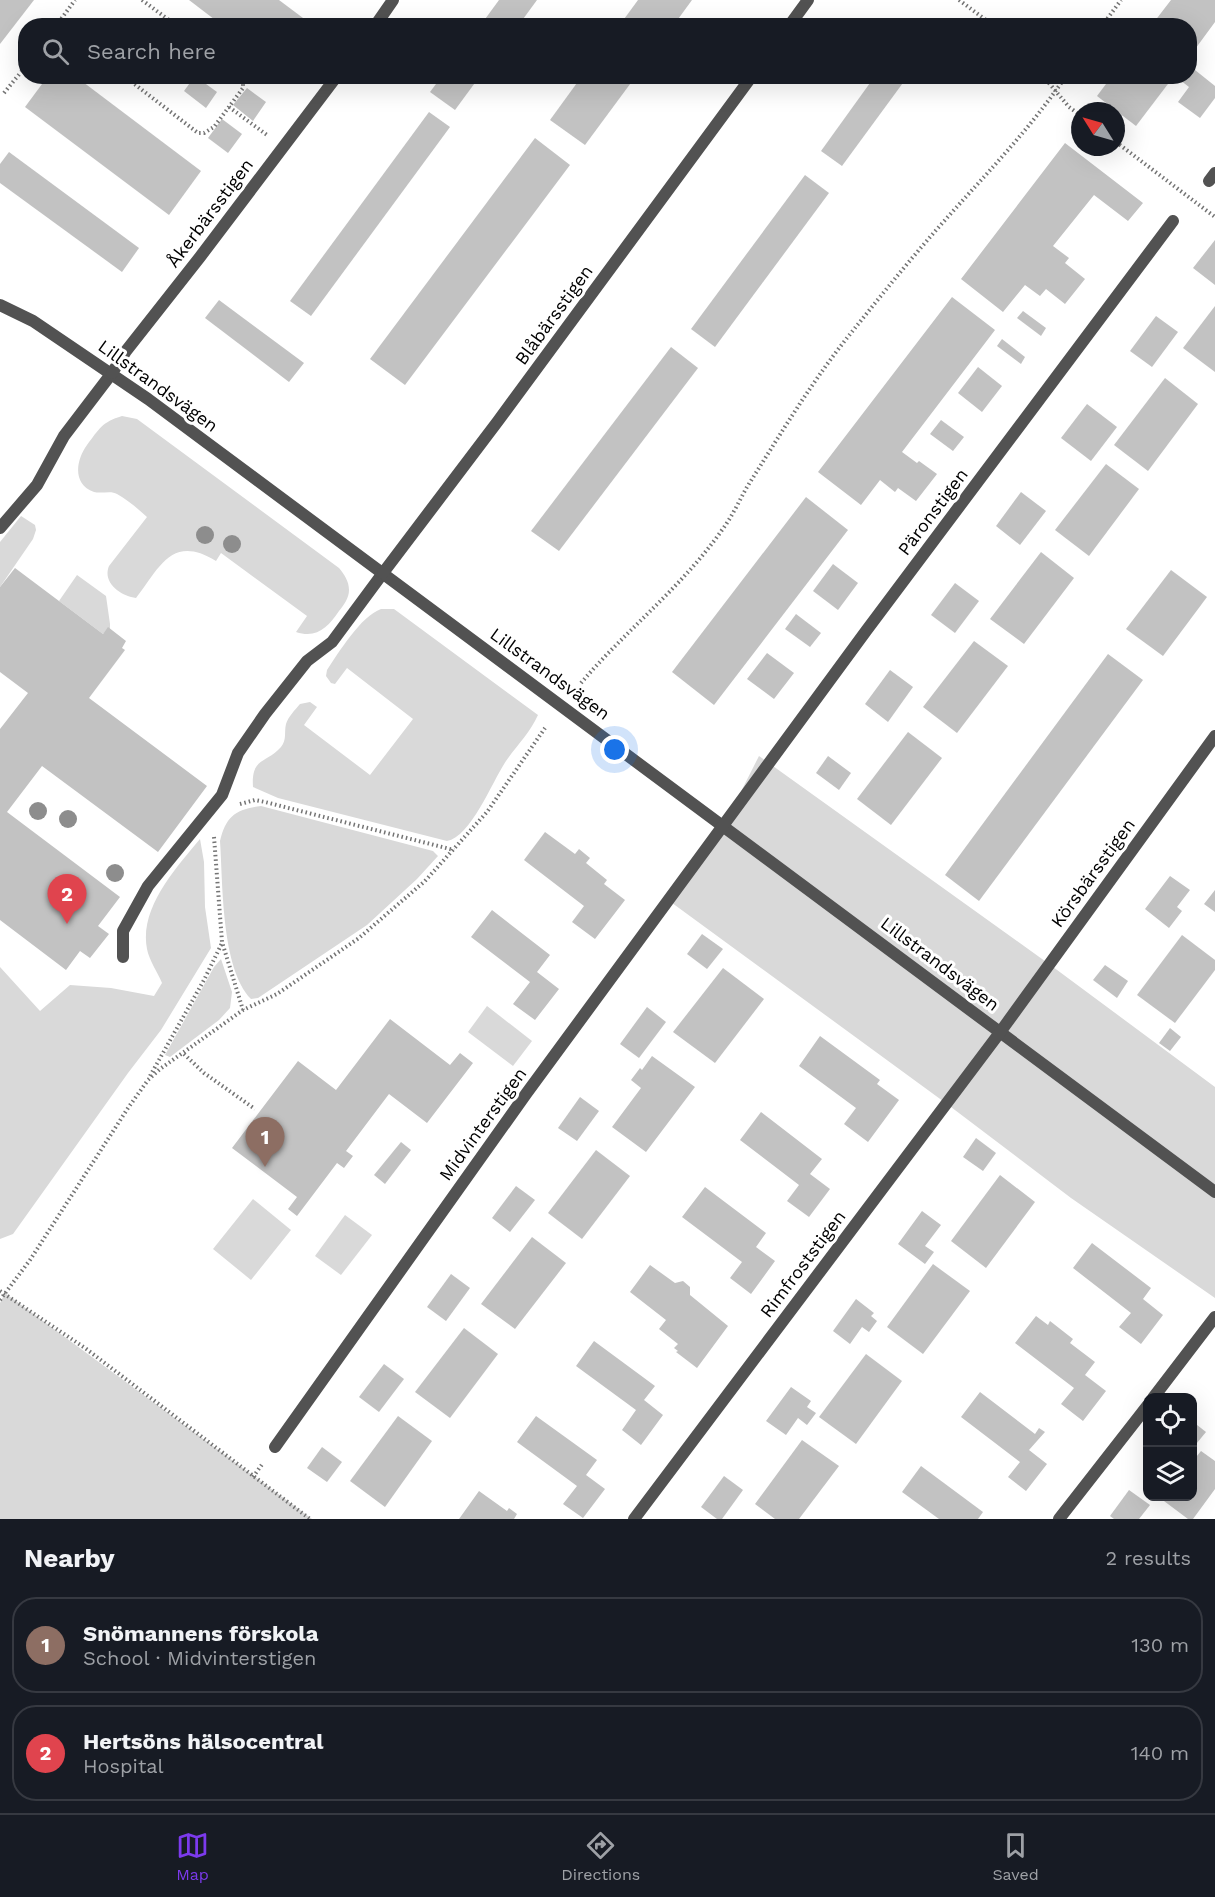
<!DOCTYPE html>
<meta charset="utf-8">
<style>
body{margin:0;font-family:"Work Sans",sans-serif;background:#242831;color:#f1f3f6}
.controls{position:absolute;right:18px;bottom:18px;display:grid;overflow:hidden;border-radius:12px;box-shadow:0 6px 24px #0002}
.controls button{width:54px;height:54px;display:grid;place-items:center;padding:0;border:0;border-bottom:2px solid #363941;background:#171b24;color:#f1f3f6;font:30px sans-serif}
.compass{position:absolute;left:1071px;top:102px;width:54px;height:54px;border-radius:50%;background:#171b24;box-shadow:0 6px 24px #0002;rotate:307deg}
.you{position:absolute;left:615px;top:750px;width:21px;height:21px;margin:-15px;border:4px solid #fff;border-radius:50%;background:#1a73e8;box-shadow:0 0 0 9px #1a73e833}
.badge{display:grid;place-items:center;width:39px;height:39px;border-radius:50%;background:#7c3aed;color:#fff;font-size:20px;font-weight:700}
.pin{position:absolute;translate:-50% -50px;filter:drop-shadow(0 2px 3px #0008)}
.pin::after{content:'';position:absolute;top:32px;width:21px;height:18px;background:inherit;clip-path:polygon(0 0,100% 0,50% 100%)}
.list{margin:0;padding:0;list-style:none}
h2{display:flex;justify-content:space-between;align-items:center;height:78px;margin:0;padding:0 24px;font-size:26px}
h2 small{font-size:20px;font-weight:400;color:#9ea1a6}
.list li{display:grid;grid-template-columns:39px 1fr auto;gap:18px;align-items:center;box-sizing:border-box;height:96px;margin:0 12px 12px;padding:0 12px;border:2px solid #363941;border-radius:24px}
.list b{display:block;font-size:22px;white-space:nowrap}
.list p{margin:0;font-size:20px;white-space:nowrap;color:#9ea1a6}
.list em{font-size:20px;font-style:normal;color:#9ea1a6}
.icon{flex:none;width:33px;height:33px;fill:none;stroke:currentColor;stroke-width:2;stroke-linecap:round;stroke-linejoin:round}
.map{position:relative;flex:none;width:1215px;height:1519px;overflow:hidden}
.search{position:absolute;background:#171b24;box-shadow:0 6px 24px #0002;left:18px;right:18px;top:18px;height:66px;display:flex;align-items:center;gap:15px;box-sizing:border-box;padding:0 21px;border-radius:24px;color:#9ea1a6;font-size:22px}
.sheet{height:294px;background:#171b24}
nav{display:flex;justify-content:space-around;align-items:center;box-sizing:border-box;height:84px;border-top:2px solid #363941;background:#171b24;font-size:16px;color:#9ea1a6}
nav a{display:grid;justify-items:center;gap:3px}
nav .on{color:#7c3aed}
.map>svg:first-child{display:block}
</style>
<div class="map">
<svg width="1215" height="1519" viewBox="0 0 1215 1519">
<rect width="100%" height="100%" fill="#fff"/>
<g fill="#d9d9d9">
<path d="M122 416 137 419 339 568C344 574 349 581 349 590 349 598 344 605 339 611 328 627 317 639 296 632L307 616 221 553 216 561C172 534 160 567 136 598 121 596 102 583 109 566L147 517C138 509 128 500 117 494 111 490 102 494 94 492 72 484 76 460 87 445 99 429 102 422 122 416Z"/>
<path d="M21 516 35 525 36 530 33 539 0 587V542Z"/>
<path d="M77 575 106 596 110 624V629L108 628 103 634 59 601Z"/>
<path d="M381 609H394L538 715C530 733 517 745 506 761 493 780 471 837 447 841L278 798 253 787C251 757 266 764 281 747 287 740 284 732 286 724 288 717 295 710 300 704L310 702 317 707 304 725 370 775 413 719 347 668 335 684 331 683 326 676 327 670C339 652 361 616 381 609Z"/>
<path d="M759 756 1049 964 1215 1087V1298L1071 1198 947 1104 668 900 724 825Z"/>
<path d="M261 806 433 851 438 856 417 879 367 925 258 998 251 999C221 968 223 884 220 841 226 816 236 809 261 806Z"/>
<path d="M200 839 204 862 205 907 211 948 161 1030 128 1073 13 1234 0 1239V967L40 1011 70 985 111 988 154 996 162 983C158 973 149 960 147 949 139 908 176 868 200 839Z"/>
<path d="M221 959 232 992 230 1008 219 1020 170 1057 165 1055 214 967Z"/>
<path d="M487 1006 532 1041 513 1066 468 1032Z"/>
<path d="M253 1199 291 1230 251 1280 213 1249Z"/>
<path d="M345 1215 372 1235 341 1275 315 1256Z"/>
<path d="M5 1293 312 1519H0V1303Z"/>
</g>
<g fill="#c2c2c2">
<path d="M0 0H34L0 44Z"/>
<path d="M189 0H279L311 24 310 26H223Z"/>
<path d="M499 0H537L518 26H480Z"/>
<path d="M638 0H692L673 26H619Z"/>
<path d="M1171 0H1215V22L1190 56V26H1151Z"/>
<path d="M1190 66 1215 86V98L1200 118 1178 102 1189 87 1175 76H1190Z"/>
<path d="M48 76H75L201 171 169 215 25 107Z"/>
<path d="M195 76 217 92 206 108 184 91Z"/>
<path d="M442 76H480L455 110 430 92Z"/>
<path d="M582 76H636L585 145 550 120Z"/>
<path d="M875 76H908L842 166 821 151Z"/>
<path d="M1112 76H1174L1136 126 1097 96Z"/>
<path d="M247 88 266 102 253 121 233 105Z"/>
<path d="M429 112 450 127 311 316 290 301Z"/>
<path d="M222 119 242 134 228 153 208 138Z"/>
<path d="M535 138 570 165 405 385 370 359Z"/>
<path d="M1065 143 1143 203 1128 221 1094 195 1053 246 1069 258 1065 263 1085 279 1065 304 1046 289 1040 296 1025 285 1003 312 961 279Z"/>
<path d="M9 152 139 248 122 272 0 183V164Z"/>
<path d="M805 175 829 193 715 347 691 329Z"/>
<path d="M1215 240V285L1193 268Z"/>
<path d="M952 297 995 330 902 452 917 463 919 461 937 474 916 501 898 488 895 492 880 480 861 505 818 472Z"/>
<path d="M219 300 304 363 289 382 205 318Z"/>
<path d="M1215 306V372L1183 348Z"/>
<path d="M1023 311 1046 328 1041 336 1017 318Z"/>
<path d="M1156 316 1178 332 1152 367 1130 351Z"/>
<path d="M1002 339 1025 357 1021 364 997 346Z"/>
<path d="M671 347 698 368 559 551 531 531Z"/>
<path d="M978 367 1002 386 982 412 958 393Z"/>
<path d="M1165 378 1198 404 1148 471 1114 445Z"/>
<path d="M1087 404 1117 427 1091 461 1061 438Z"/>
<path d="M941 420 964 437 953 451 930 434Z"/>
<path d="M1106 464 1139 489 1089 556 1055 530Z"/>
<path d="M1021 492 1046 511 1020 545 996 526Z"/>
<path d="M806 497 848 530 714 705 672 672Z"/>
<path d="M1041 552 1074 578 1024 644 990 619Z"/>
<path d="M833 564 858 583 838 610 813 591Z"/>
<path d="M15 568 103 634 108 627 126 641 122 648 125 650 89 698 207 786 158 852 42 766 7 812 120 897 98 926 109 934 90 958 80 951 66 970 0 920V729L28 693 0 672V587Z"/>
<path d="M1171 570 1207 597 1163 656 1126 629Z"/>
<path d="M955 583 979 601 955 633 931 615Z"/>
<path d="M796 614 821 633 810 647 785 629Z"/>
<path d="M974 641 1008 666 957 733 923 707Z"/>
<path d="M767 653 794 673 774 699 747 679Z"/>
<path d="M1108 654 1143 680 979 901 945 875Z"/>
<path d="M890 670 913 687 888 722 865 704Z"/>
<path d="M908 732 942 758 891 825 857 799Z"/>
<path d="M828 756 851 773 839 790 816 773Z"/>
<path d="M545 832 575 854 579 849 590 858 586 863 607 880 604 884 625 900 595 939 572 922 584 906 524 860Z"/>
<path d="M1170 876 1190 890 1177 907 1182 911 1169 928 1145 909Z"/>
<path d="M1215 890V912L1204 904Z"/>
<path d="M492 910 550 955 537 972 559 989 535 1020 513 1004 530 982 471 937Z"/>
<path d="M702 934 723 949 707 969 687 954Z"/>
<path d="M1182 935 1215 960V970L1175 1023 1137 995Z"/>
<path d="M1105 965 1128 981 1117 998 1093 980Z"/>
<path d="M723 968 764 999 715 1063 673 1032Z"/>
<path d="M647 1007 666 1022 639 1058 620 1044Z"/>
<path d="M390 1019 450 1065 460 1053 473 1063 427 1123 389 1094 346 1151 353 1156 344 1168 337 1163 297 1216 288 1209 297 1197 232 1148 298 1061 336 1090Z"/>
<path d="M1170 1028 1181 1037 1170 1051 1159 1043Z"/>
<path d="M820 1036 880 1080 877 1084 899 1100 868 1142 844 1124 856 1108 799 1066Z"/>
<path d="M652 1056 695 1087 646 1152 612 1127 641 1088 631 1080 640 1068 642 1070Z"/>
<path d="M580 1097 599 1111 577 1141 558 1128Z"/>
<path d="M761 1112 822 1159 810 1174 830 1189 809 1217 787 1201 799 1185 740 1140Z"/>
<path d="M976 1138 996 1153 983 1171 963 1157Z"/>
<path d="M401 1142 411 1150 385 1184 374 1175Z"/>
<path d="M596 1150 630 1176 582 1239 548 1213Z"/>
<path d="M1000 1175 1035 1202 986 1268 951 1241Z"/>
<path d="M516 1186 535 1200 510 1232 492 1218Z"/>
<path d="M705 1187 766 1233 756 1247 775 1261 751 1294 730 1278 742 1262 682 1217Z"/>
<path d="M922 1211 941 1225 925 1246 934 1252 925 1264 898 1244Z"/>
<path d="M532 1237 566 1263 515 1329 481 1304Z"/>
<path d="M1092 1243 1151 1288 1143 1299 1163 1315 1141 1344 1119 1327 1131 1313 1073 1268Z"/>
<path d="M933 1264 970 1291 923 1354 887 1327Z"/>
<path d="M650 1265 675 1283 683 1281 690 1287V1295L728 1326 697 1368 676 1352 678 1351 674 1348 678 1344 659 1329 666 1320 630 1292Z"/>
<path d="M451 1274 470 1288 446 1321 427 1307Z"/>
<path d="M856 1299 874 1313 871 1316 877 1321 869 1332 862 1327 850 1344 833 1331Z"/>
<path d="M1036 1316 1048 1325 1050 1321 1073 1339 1070 1343 1095 1362 1085 1375 1106 1391 1083 1421 1061 1404 1074 1388 1015 1343Z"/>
<path d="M464 1328 498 1354 450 1418 415 1392Z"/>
<path d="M594 1341 655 1386 644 1400 663 1415 641 1445 622 1430 636 1410 576 1366Z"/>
<path d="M866 1354 902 1381 856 1444 819 1417Z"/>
<path d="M384 1364 404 1379 379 1412 359 1397Z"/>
<path d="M791 1387 811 1401 807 1407 816 1413 807 1425 798 1418 786 1435 766 1421Z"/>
<path d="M980 1392 1035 1434 1039 1428 1045 1432 1029 1450 1047 1464 1026 1491 1008 1477 1020 1462 961 1417Z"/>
<path d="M398 1416 432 1441 385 1507 350 1481Z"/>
<path d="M536 1416 597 1460 586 1475 605 1489 583 1518 563 1504 577 1486 517 1442Z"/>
<path d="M1192 1421 1206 1432 1192 1449Z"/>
<path d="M802 1440 839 1466 799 1519H775L755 1504Z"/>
<path d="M322 1447 342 1462 327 1482 307 1468Z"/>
<path d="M1201 1451 1215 1461V1489L1193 1519H1188L1164 1501 1167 1497H1192V1462Z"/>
<path d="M921 1466 983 1512 978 1519H939L902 1492Z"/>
<path d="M724 1476 743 1490 722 1519H717L701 1507Z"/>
<path d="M1129 1490 1150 1505 1139 1519H1114L1110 1516Z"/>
<path d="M479 1491 507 1511 509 1508 517 1514 514 1519H459Z"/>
</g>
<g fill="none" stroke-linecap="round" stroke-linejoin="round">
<g stroke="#747474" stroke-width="4" stroke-dasharray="1.5 3" stroke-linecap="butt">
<path d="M142 0 177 26"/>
<path d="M959 0 994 26"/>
<path d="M56 26 75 0"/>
<path d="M1102 26 1121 0"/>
<path d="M124 76 198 133H204L214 127 243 88V76"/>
<path d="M1043 76 1069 107 1080 115"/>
<path d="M4 93 26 66"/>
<path d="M229 107 267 135"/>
<path d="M1116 142 1215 217"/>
<path d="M581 683C626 630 682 587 722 530 732 517 739 501 747 487 780 435 812 381 851 333 879 298 908 262 938 228 982 178 1028 132 1066 76"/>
<path d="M240 804 255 800 265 802 454 850"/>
<path d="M214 837 222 942 243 1010"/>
<path d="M184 1054 204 1073 255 1109"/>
<path d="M150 1076 204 980 222 943"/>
<path d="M0 1291 85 1348 310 1519"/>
<path d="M0 1300 30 1260 128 1108 148 1080 160 1069 243 1010 277 994 359 938 425 881 487 812 545 728"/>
<path d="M253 1477 263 1463"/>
</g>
<g stroke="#525252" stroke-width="12">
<path d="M0 528 37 485 64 436 112 373"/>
<path d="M123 957V931L148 886 222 795 238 753 265 714 307 661 332 642 383 573"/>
</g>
<g stroke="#525252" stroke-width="12">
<path d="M375 26 393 0"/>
<path d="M789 26 808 0"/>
<path d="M1209 181 1215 173"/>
<path d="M0 305 33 321 148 399 1215 1192"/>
<path d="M112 373 126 351 200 257 337 76"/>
<path d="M383 573 498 421 752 76"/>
<path d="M1153 1398 1215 1317"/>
<path d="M275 1447 526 1094 866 631 1173 221"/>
<path d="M634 1519 1001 1031 1215 736"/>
<path d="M1059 1519 1148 1405"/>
</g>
</g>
<g fill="#8d8d8d">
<circle cx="205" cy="535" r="9"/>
<circle cx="232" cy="544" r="9"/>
<circle cx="38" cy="811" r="9"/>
<circle cx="68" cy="819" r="9"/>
<circle cx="115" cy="873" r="9"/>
</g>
<g text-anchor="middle" stroke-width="6" stroke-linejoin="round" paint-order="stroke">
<g font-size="18" fill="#000" stroke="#fff">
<text transform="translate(210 213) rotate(-53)" y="6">Åkerbärsstigen</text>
<text transform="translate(554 315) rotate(-54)" y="6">Blåbärsstigen</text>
<text transform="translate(158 386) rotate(36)" y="6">Lillstrandsvägen</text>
<text transform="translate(933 512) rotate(-53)" y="6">Päronstigen</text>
<text transform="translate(550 674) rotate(36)" y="6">Lillstrandsvägen</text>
<text transform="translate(1093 873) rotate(-54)" y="6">Körsbärsstigen</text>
<text transform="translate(940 964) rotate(37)" y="6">Lillstrandsvägen</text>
<text transform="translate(483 1124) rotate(-54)" y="6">Midvinterstigen</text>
<text transform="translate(803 1264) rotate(-53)" y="6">Rimfroststigen</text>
</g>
</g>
</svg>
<div class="controls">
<button><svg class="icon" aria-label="locate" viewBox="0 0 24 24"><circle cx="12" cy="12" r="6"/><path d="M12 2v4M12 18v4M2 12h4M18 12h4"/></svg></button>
<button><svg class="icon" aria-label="layers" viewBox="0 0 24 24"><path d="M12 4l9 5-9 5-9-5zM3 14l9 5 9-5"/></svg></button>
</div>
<svg class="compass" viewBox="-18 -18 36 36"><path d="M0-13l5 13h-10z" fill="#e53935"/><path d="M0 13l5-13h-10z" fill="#9ea1a6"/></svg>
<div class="you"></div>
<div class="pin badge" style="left:265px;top:1167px;background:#8d6e63">1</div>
<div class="pin badge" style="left:67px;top:924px;background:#e0444e">2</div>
<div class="search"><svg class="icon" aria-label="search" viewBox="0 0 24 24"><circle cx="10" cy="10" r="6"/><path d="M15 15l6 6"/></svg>Search here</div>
</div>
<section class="sheet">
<h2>Nearby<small>2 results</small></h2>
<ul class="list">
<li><span class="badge" style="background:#8d6e63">1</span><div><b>Snömannens förskola</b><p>School · Midvinterstigen</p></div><em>130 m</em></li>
<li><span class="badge" style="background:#e0444e">2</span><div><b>Hertsöns hälsocentral</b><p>Hospital</p></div><em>140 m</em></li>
</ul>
</section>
<nav>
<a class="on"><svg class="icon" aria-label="map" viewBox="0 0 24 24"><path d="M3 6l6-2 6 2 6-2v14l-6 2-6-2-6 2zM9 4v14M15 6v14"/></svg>Map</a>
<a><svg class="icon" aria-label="directions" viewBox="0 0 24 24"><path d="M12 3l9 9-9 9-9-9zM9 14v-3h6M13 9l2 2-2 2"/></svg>Directions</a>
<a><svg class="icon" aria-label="saved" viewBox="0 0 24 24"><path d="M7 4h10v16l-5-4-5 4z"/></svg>Saved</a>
</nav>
